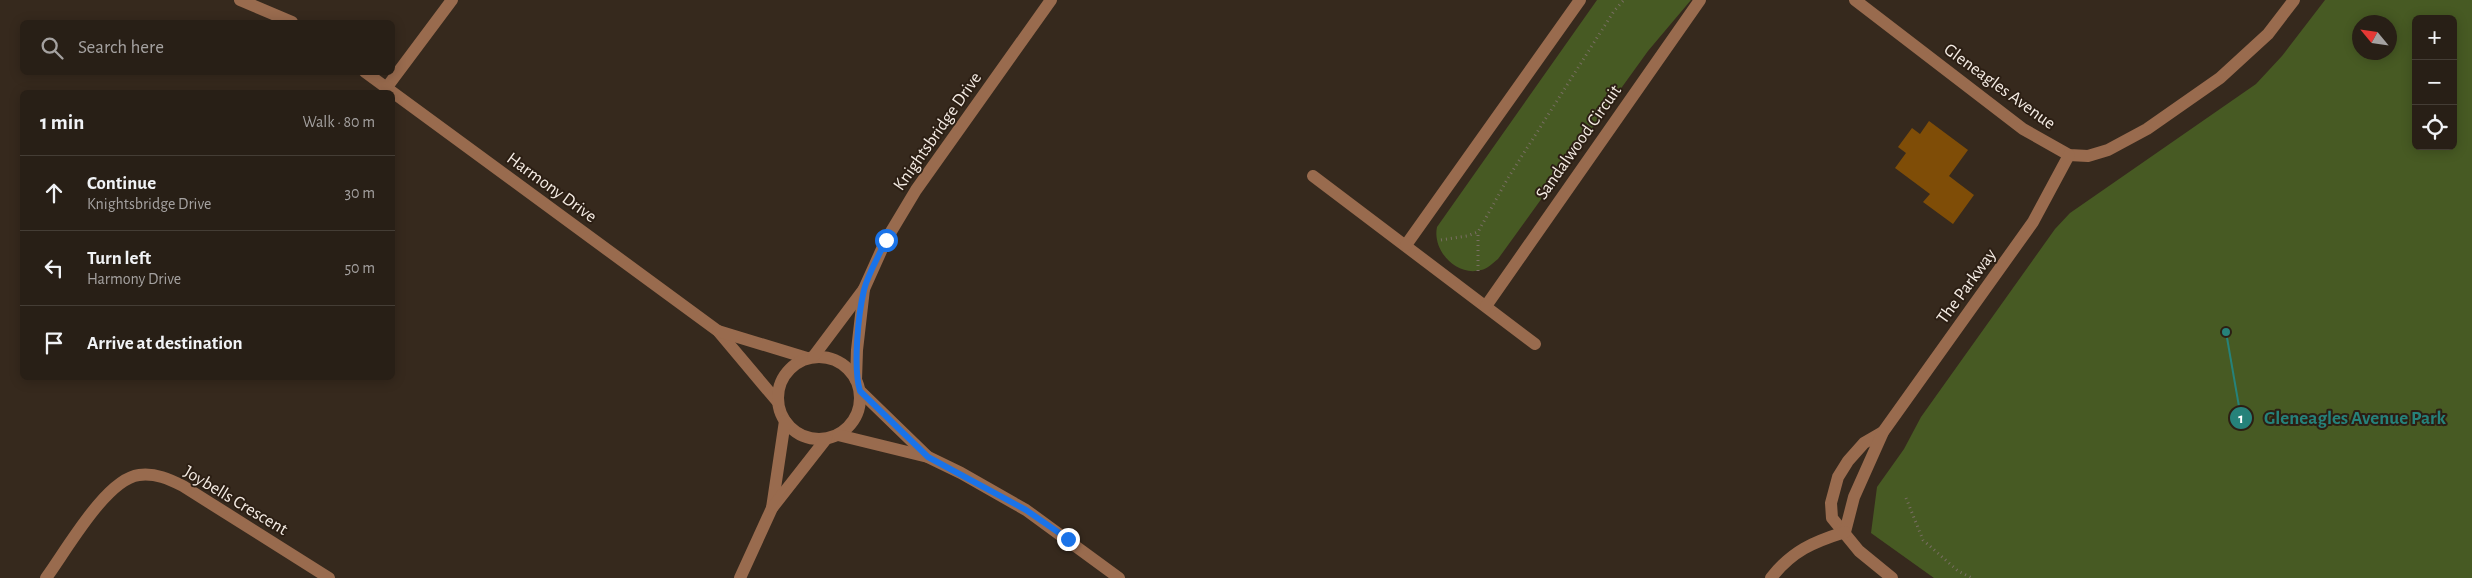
<!DOCTYPE html>
<meta charset="utf-8">
<style>
body{margin:0;font-family:"Alegreya Sans",sans-serif;background:#30271f;color:#f1f3f6}
.controls{position:absolute;right:15px;top:15px;display:grid;overflow:hidden;border-radius:8px;box-shadow:0 2px 12px #0003}
.controls button{width:45px;height:45px;display:grid;place-items:center;padding:0;border:0;border-bottom:1px solid #443d35;background:#281f16;color:#f1f3f6;font:25px sans-serif}
.compass{position:absolute;left:2352px;top:15px;width:45px;height:45px;border-radius:50%;background:#281f16;box-shadow:0 2px 12px #0003;rotate:299deg}
.stop{position:absolute;width:15px;height:15px;margin:-11px;border:4px solid #1a73e8;border-radius:50%;background:#fff}
.stop.end{background:#1a73e8;border-color:#fff;box-shadow:0 1px 5px #0008}
.list{margin:0;padding:0;list-style:none}
h2{display:flex;justify-content:space-between;align-items:center;height:65px;margin:0;padding:0 20px;font-size:21px}
h2 small{font-size:16px;font-weight:400;color:#a5a2a1}
.list li{display:grid;grid-template-columns:32px 1fr auto;gap:15px;align-items:center;box-sizing:border-box;height:75px;padding:0 20px;border-top:1px solid #443d35}
.list b{display:block;font-size:19px;white-space:nowrap}
.list p{margin:0;font-size:16px;white-space:nowrap;color:#a5a2a1}
.list em{font-size:16px;font-style:normal;color:#a5a2a1}
.icon{flex:none;width:28px;height:28px;fill:none;stroke:currentColor;stroke-width:2;stroke-linecap:round;stroke-linejoin:round}
.map{position:relative;flex:none;width:2472px;height:578px;overflow:hidden}
.search{position:absolute;background:#281f16;box-shadow:0 2px 12px #0003;left:20px;top:20px;width:375px;height:55px;display:flex;align-items:center;gap:12px;box-sizing:border-box;padding:0 18px;border-radius:8px;color:#a5a2a1;font-size:19px}
.panel{position:absolute;background:#281f16;box-shadow:0 2px 12px #0003;left:20px;top:90px;width:375px;height:290px;border-radius:8px}
.map>svg:first-child{display:block}
</style>
<div class="map">
<svg width="2472" height="578" viewBox="0 0 2472 578">
<rect width="100%" height="100%" fill="#36291d"/>
<g fill="#475a23" fill-rule="evenodd">
<path d="M1597 0H1691L1648 51 1498 259C1493 263 1487 269 1481 270 1456 277 1432 250 1437 227Z"/>
<path d="M2325 0H2472V578H1934L1871 533 1877 487 1904 449 1921 417 2055 229 2070 213 2256 84 2282 56ZM2416 19H2453V146H2416ZM2360 22H2390V52H2360Z"/>
</g>
<path fill="#7f4d07" d="M1929 121 1968 150 1949 176 1974 195 1953 224 1923 202 1930 194 1895 168 1906 153 1898 147 1912 128 1920 134Z"/>
<g fill="none" stroke-linecap="round" stroke-linejoin="round">
<g stroke="#796e63" stroke-width="3" stroke-dasharray="1 4" stroke-linecap="butt">
<path d="M1441 240 1467 236 1478 232 1508 178 1614 11 1624 0"/>
<path d="M1478 271V232"/>
<path d="M1906 498 1923 540 1958 571 1972 578"/>
</g>
<g stroke="#996b4e" stroke-width="12">
<path d="M240 0 292 22"/>
<path d="M1855 0 2023 129 2069 155 2088 156 2108 150 2147 129 2220 78 2268 34 2294 0"/>
<path d="M365 72 718 331 777 401"/>
<path d="M387 87 452 0"/>
<path d="M1313 176 1535 344"/>
<path d="M1406 245 1580 0"/>
<path d="M1486 306 1700 0"/>
<path d="M718 331 807 358"/>
<circle cx="819" cy="398" r="41"/>
<path d="M813 357 864 289 886 240 916 190 1051 0"/>
<path d="M856 380 857 350 864 289"/>
<path d="M860 391 928 457"/>
<path d="M1883 432 1864 443 1848 461 1838 477 1831 503 1832 518 1859 551 1892 578"/>
<path d="M838 435 928 457 961 473 1026 510 1119 578"/>
<path d="M772 508 785 421"/>
<path d="M1845 532 1854 497 1883 432 2033 222 2069 155"/>
<path d="M46 578C66 551 106 479 139 475 156 473 169 479 183 486L329 578"/>
<path d="M740 578 772 508 826 439"/>
<path d="M1771 578C1792 551 1813 542 1845 532"/>
</g>
</g>
<g fill="none" stroke-linecap="round" stroke-linejoin="round">
<path stroke="#1a73e8" stroke-width="6" d="M886 240C879 256 868 273 864 290 858 315 853 368 860 391L928 457 1026 510 1068 539"/>
</g>
<g text-anchor="middle" stroke-width="4" stroke-linejoin="round" paint-order="stroke">
<g font-size="18" fill="#f5ece4" stroke="#2c1f14">
<text transform="translate(2000 86) rotate(36)" y="6">Gleneagles Avenue</text>
<text transform="translate(937 131) rotate(-55)" y="6">Knightsbridge Drive</text>
<text transform="translate(1578 142) rotate(-55)" y="6">Sandalwood Circuit</text>
<text transform="translate(552 187) rotate(36)" y="6">Harmony Drive</text>
<text transform="translate(1966 286) rotate(-54)" y="6">The Parkway</text>
<text transform="translate(236 500) rotate(31)" y="6">Joybells Crescent</text>
</g>
</g>
<path fill="none" stroke="#26827a" stroke-width="2" d="M2226 332L2241 418"/>
<g fill="#26827a" stroke="#2c1f14" stroke-width="2">
<circle cx="2226" cy="332" r="5"/>
<circle cx="2241" cy="418" r="12"/>
</g>
<g font-size="15" text-anchor="middle" font-weight="bold" fill="#fff">
<text x="2241" y="423">1</text>
</g>
<g font-size="19" text-anchor="middle" font-weight="bold" fill="#26827a" stroke="#2c1f14" stroke-width="4" stroke-linejoin="round" paint-order="stroke">
<text x="2355" y="424">Gleneagles Avenue Park</text>
</g>
</svg>
<div class="controls">
<button>+</button>
<button>−</button>
<button><svg class="icon" aria-label="locate" viewBox="0 0 24 24"><circle cx="12" cy="12" r="6"/><path d="M12 2v4M12 18v4M2 12h4M18 12h4"/></svg></button>
</div>
<svg class="compass" viewBox="-18 -18 36 36"><path d="M0-13l5 13h-10z" fill="#e53935"/><path d="M0 13l5-13h-10z" fill="#a5a2a1"/></svg>
<div class="stop" style="left:886px;top:240px"></div>
<div class="stop end" style="left:1068px;top:539px"></div>
<div class="search"><svg class="icon" aria-label="search" viewBox="0 0 24 24"><circle cx="10" cy="10" r="6"/><path d="M15 15l6 6"/></svg>Search here</div>
<section class="panel">
<h2>1 min<small>Walk · 80 m</small></h2>
<ul class="list">
<li><svg class="icon" aria-label="ahead" viewBox="0 0 24 24"><path d="M12 20V5M6 11l6-6 6 6"/></svg><div><b>Continue</b><p>Knightsbridge Drive</p></div><em>30 m</em></li>
<li><svg class="icon" aria-label="left" viewBox="0 0 24 24"><path d="M17 20v-9H6M10 6l-5 5 5 5"/></svg><div><b>Turn left</b><p>Harmony Drive</p></div><em>50 m</em></li>
<li><svg class="icon" aria-label="arrive" viewBox="0 0 24 24"><path d="M6 21V4h12l-3 4 3 4H6"/></svg><div><b>Arrive at destination</b></div></li>
</ul>
</section>
</div>
